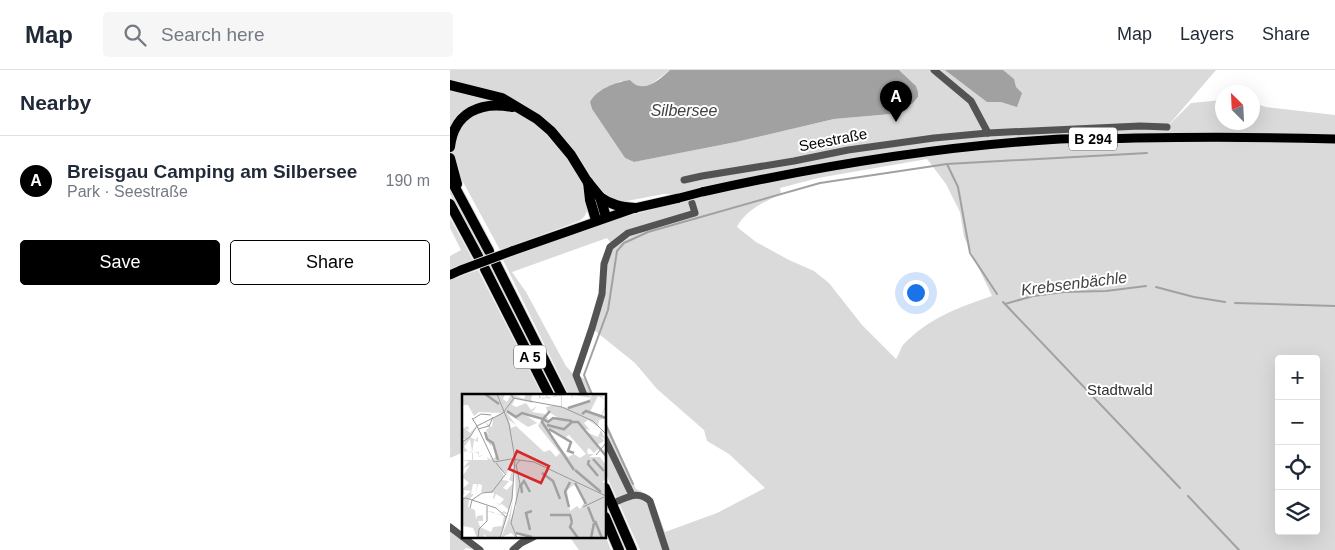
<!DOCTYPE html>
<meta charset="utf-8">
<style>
body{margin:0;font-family:Helvetica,sans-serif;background:#f6f6f7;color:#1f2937}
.controls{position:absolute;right:15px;bottom:15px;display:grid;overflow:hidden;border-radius:5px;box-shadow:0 5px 20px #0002}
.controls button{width:45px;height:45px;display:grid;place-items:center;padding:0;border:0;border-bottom:1px solid #e0e1e3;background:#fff;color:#1f2937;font:25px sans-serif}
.compass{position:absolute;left:765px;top:15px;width:45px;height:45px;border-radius:50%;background:#fff;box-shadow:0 5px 20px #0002;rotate:336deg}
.you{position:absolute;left:465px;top:222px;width:18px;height:18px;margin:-12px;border:4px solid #fff;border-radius:50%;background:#1a73e8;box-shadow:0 0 0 8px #1a73e833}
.badge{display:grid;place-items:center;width:32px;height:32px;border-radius:50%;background:#000;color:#fff;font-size:16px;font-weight:700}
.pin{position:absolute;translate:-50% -41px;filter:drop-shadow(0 1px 2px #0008)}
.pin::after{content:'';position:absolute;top:26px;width:18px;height:15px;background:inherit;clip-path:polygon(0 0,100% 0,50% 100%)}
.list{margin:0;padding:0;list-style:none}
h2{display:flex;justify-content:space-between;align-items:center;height:65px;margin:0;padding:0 20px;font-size:21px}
h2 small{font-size:16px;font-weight:400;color:#747a83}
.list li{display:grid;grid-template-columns:32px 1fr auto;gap:15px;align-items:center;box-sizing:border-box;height:90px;padding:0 20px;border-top:1px solid #e0e1e3}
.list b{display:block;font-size:19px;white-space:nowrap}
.list p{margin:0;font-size:16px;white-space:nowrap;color:#747a83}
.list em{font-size:16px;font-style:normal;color:#747a83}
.actions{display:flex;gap:10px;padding:15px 20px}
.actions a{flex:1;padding:11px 0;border:1px solid #000;border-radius:5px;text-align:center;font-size:18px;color:#000}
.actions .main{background:#000;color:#fff}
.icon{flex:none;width:28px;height:28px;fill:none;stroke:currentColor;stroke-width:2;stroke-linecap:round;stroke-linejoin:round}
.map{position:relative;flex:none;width:885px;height:480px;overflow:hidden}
header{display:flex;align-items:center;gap:30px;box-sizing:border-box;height:70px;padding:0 25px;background:#fff;border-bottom:1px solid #e0e1e3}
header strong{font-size:24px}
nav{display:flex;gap:28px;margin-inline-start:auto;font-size:18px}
.search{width:350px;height:45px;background:#f6f6f7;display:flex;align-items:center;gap:12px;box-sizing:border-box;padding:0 18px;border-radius:5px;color:#747a83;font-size:19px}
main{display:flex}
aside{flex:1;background:#fff}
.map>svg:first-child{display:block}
</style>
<header>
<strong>Map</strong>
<div class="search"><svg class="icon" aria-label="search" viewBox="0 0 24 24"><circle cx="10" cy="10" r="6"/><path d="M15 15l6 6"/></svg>Search here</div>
<nav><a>Map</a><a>Layers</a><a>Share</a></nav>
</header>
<main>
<aside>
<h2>Nearby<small></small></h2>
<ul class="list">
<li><span class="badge">A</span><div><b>Breisgau Camping am Silbersee</b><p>Park · Seestraße</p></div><em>190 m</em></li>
</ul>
<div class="actions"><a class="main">Save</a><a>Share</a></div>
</aside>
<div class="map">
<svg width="885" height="480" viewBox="0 0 885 480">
<rect width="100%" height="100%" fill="#fff"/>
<g fill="#dadada" fill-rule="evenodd">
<path d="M0 0H220L200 15 192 18 171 11 150 21 140 32 142 39 175 88 184 92 286 72 384 49 441 44 462 34 468 27 466 16 449 0H766L717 57 741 33 772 30V52H802L803 33 816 37 885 45V480H190L155 402V350L186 419 198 425 203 430 215 462 267 443 315 418 279 384 257 371 254 360 207 319 185 293 144 260 157 193 163 176 157 168 62 202 76 222 116 296 124 305 136 309 144 325H119L53 190 155 152 253 126 214 124 166 133 152 124 126 82 101 55 0 12ZM477 89 496 114 510 142 514 167 542 226C509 237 477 249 453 275 450 279 449 285 446 289L412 255 379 213 364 201 339 190 306 172 287 157C296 140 314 132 331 124L330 118 368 108ZM829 289H866V461H829Z"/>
<path d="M0 18 45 29 46 32 36 33 0 64Z"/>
<path d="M58 39C68 43 77 47 85 54 102 68 160 133 129 151L50 180 6 99 2 85V77L9 57 25 43Z"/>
<path d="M0 117 44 199 82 275 79 276 0 124Z"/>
<path d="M0 148 23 190 0 201V186L11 180 0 158Z"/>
<path d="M28 200 92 325H14V382L0 388V210Z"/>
<path d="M0 460 24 480 16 478 14 480H0Z"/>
<path d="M155 465 161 480H129L119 466Z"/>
</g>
<g fill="#a1a1a1">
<path d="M220 0H449L466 16 468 22V27L462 34 441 44 384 49 286 72 184 92 175 88 142 39 140 32C147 19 166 12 180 10 193 25 209 10 220 0Z"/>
<path d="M495 0H553L564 9 566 17 572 23 567 37 551 32H537Z"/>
</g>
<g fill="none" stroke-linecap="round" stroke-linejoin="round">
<g stroke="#a1a1a1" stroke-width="2">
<path d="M497 94 508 117 520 183 547 224"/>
<path d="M706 217 744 227 775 232"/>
<path d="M553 232 730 418"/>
<path d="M785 233 885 236"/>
<path d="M555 234 583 226 614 222 656 221 696 216"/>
<path d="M142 325 134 305 158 240 167 181 174 173 198 162 370 113 497 94 697 83"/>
<path d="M155 353 183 414"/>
<path d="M738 426 789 480"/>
</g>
<g stroke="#dbdbdb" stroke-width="11">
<g id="major">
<path d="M252 122C369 96 489 76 610 69 635 68 660 69 685 68 752 67 818 67 885 69"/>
<path d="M62 181 185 138 229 128"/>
<path d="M0 205 11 200"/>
</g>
</g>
<g stroke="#dbdbdb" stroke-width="12">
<g id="highway">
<path d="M0 15 52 28 87 49 101 61 121 85 137 111 150 127C161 135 171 137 185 138"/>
<path d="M0 77C4 42 31 31 62 37"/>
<path d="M0 88 7 114"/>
<path d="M0 108 39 181"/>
<path d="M138 112 140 130 146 150"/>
<path d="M150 127 156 147"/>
<path d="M0 134 28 186"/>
<path d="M46 194 112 325"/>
<path d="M35 199 99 325"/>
<path d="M155 418 182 480"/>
<path d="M155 447 169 480"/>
</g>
</g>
<g stroke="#535353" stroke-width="7">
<path d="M484 0 521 31 538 63"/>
<path d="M234 110 252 106 344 91 398 80 484 68 538 63 690 56 717 57"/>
<path d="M134 325 126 305 142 258 152 224 154 194 160 177 178 163 245 143 242 133"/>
<path d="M155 369 182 425"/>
<path d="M168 431C180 426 189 421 200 431L216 480"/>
<path d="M0 457 30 480"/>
<path d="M63 480 71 473 85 466"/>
</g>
<use href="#major" stroke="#000" stroke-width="9"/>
<use href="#highway" stroke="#000" stroke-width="10"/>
<g stroke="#dbdbdb" stroke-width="11" stroke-linecap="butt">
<g id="major-bridge">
<path d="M229 128 252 122"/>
<path d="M11 200 62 181"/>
</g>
</g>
<use href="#major-bridge" stroke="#000" stroke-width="9"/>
</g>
<g text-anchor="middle" stroke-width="4" stroke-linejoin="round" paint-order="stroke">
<g fill="#fff" stroke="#4c4c4c" stroke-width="1">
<rect x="619" y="57.5" width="48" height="23" rx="4"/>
<rect x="64" y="275.5" width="32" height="23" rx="4"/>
</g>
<g font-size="14" font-weight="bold" fill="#000">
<text x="643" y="74">B 294</text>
<text x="80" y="292">A 5</text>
</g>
<g font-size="15" fill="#000" stroke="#fff">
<text transform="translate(383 70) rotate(-11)" y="5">Seestraße</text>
</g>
<g font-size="15" fill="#313131" stroke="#fff">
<text x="670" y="325">Stadtwald</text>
</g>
<g font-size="16" font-style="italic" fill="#424242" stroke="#fff">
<text x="234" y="46">Silbersee</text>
<text transform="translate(624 213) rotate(-7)" y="6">Krebsenbächle</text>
</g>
</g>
<g transform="translate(12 324)">
<rect width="144" height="144" fill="#fff"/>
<path d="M0 0H37L40 7 37 0H43L41 5 45 8 49 0 62 5 64 0H71L69 5 77 4V0L80 5 85 4 83 0H90L85 1 86 5 95 0H124L129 3 130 0H143L140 3 144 6 136 2 128 18 139 21 143 13 137 12 144 13 140 21 143 23 144 24 137 26 136 33 126 26 122 29 128 36 137 34 128 36 124 35V38L136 43 139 36 143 45 138 42 142 47 135 51 137 54 132 59 127 54 125 56 126 60H132L127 63H138L144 71V85L140 88 144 89V144H70L54 140V144L49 139 39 144 46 126 51 106 48 127 54 113 53 69 50 106 38 144H25L22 140V144H15L11 134 0 132V105L9 97 1 96 3 100 0 99V95L7 89 0 83 8 71 0 75 7 67H0L4 66 3 60 4 66H10V58L6 59 10 57 8 45 2 53 6 57 2 58 0 47 4 46 0 44V35L6 32 7 36 3 34 8 39 14 32 8 43 14 46 16 42V48L12 46 10 59 17 58V62L21 61 17 63 16 59H11V66H26L25 63 29 66 28 59 30 66 35 61 31 49 29 52 24 46 23 37 27 41 24 36 27 34 23 28 30 33 31 24 39 19 17 18 12 22 6 11H0ZM109 0 110 5 111 1 130 4 110 14 100 13V2ZM99 2V12H84L88 13H84L85 17 95 23 87 27 83 20 70 18 75 12 69 16 64 9 54 13 50 11 53 5 71 9 69 5ZM45 19 66 33 75 29 65 22 80 25 76 32 98 59 94 63 88 56 82 58 54 32 49 34 47 26 54 31ZM89 36 108 49 105 57H107L109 48 104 43 107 41 124 60 118 64 112 60 106 63 89 42ZM47 72H52L47 86 52 88 45 96 41 94 47 87 40 86 42 81 38 76 45 80ZM11 90H15L14 100 16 90 20 91 19 98 32 99 31 104 32 105 34 100 42 105 38 110 33 108 38 111 34 112 40 110 47 116 46 120 42 117 39 119 46 120 45 123 41 121 32 119V118L24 117 42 122 40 132 31 133 29 138 18 133 16 127H21V121L15 122 14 126 13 116 6 113 7 106 12 100H9ZM113 90 122 109 118 115 115 112 108 117 105 96Z" fill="#dadada" fill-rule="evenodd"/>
<path fill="none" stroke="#a1a1a1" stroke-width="2.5" d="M23 0 37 10M106 14 128 7M45 17 54 23 60 19 81 25 80 28 112 76M88 17 81 25 86 28 91 24 110 27M120 20 124 17 144 24M85 31 101 35M87 35 109 48 106 57 112 59M101 36 110 28H116L144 62M23 38 25 45 31 49 36 66M131 65 142 77M127 66 126 70 136 82M113 76 139 98M80 79 91 87 98 105M113 89 124 110M60 99 59 91 62 87 68 98M107 113 103 98 108 88M126 113 132 128M88 121H108L110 128M133 127 140 144M110 128 108 133 116 144M68 136 64 119 70 117M54 139 70 143M129 144 132 129"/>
<path fill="none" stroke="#999" stroke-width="1" d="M35 0 47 30 53 65M49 0 51 4 100 13 131 27 144 40M10 24 15 32 41 19 52 4M11 25 19 20 29 21M16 35 27 32 31 23M0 48 8 43 15 32 32 68 49 65 72 68 144 102M134 61 144 49M34 69 44 81M0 105 4 104 34 114 45 124M121 113 142 103M8 114 10 106 20 99 30 98 43 81M16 144 17 135 25 127V112M38 144 50 105 53 65M55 144 49 129 58 90 54 71 58 66"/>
<path fill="#d62828" fill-opacity="0.15" stroke="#d62828" stroke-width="2.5" d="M55 57 87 72 79 89 47 75Z"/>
<rect width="144" height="144" fill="none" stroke="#000" stroke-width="2.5"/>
</g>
</svg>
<div class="controls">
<button>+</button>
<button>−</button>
<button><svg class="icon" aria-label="locate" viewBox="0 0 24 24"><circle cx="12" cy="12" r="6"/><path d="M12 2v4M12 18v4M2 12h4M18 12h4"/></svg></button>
<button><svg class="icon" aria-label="layers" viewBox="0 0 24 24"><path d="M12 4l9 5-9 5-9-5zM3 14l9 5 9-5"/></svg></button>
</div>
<svg class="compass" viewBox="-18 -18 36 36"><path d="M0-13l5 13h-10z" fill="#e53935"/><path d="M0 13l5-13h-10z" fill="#747a83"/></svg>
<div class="you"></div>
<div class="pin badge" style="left:446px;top:52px">A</div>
</div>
</main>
